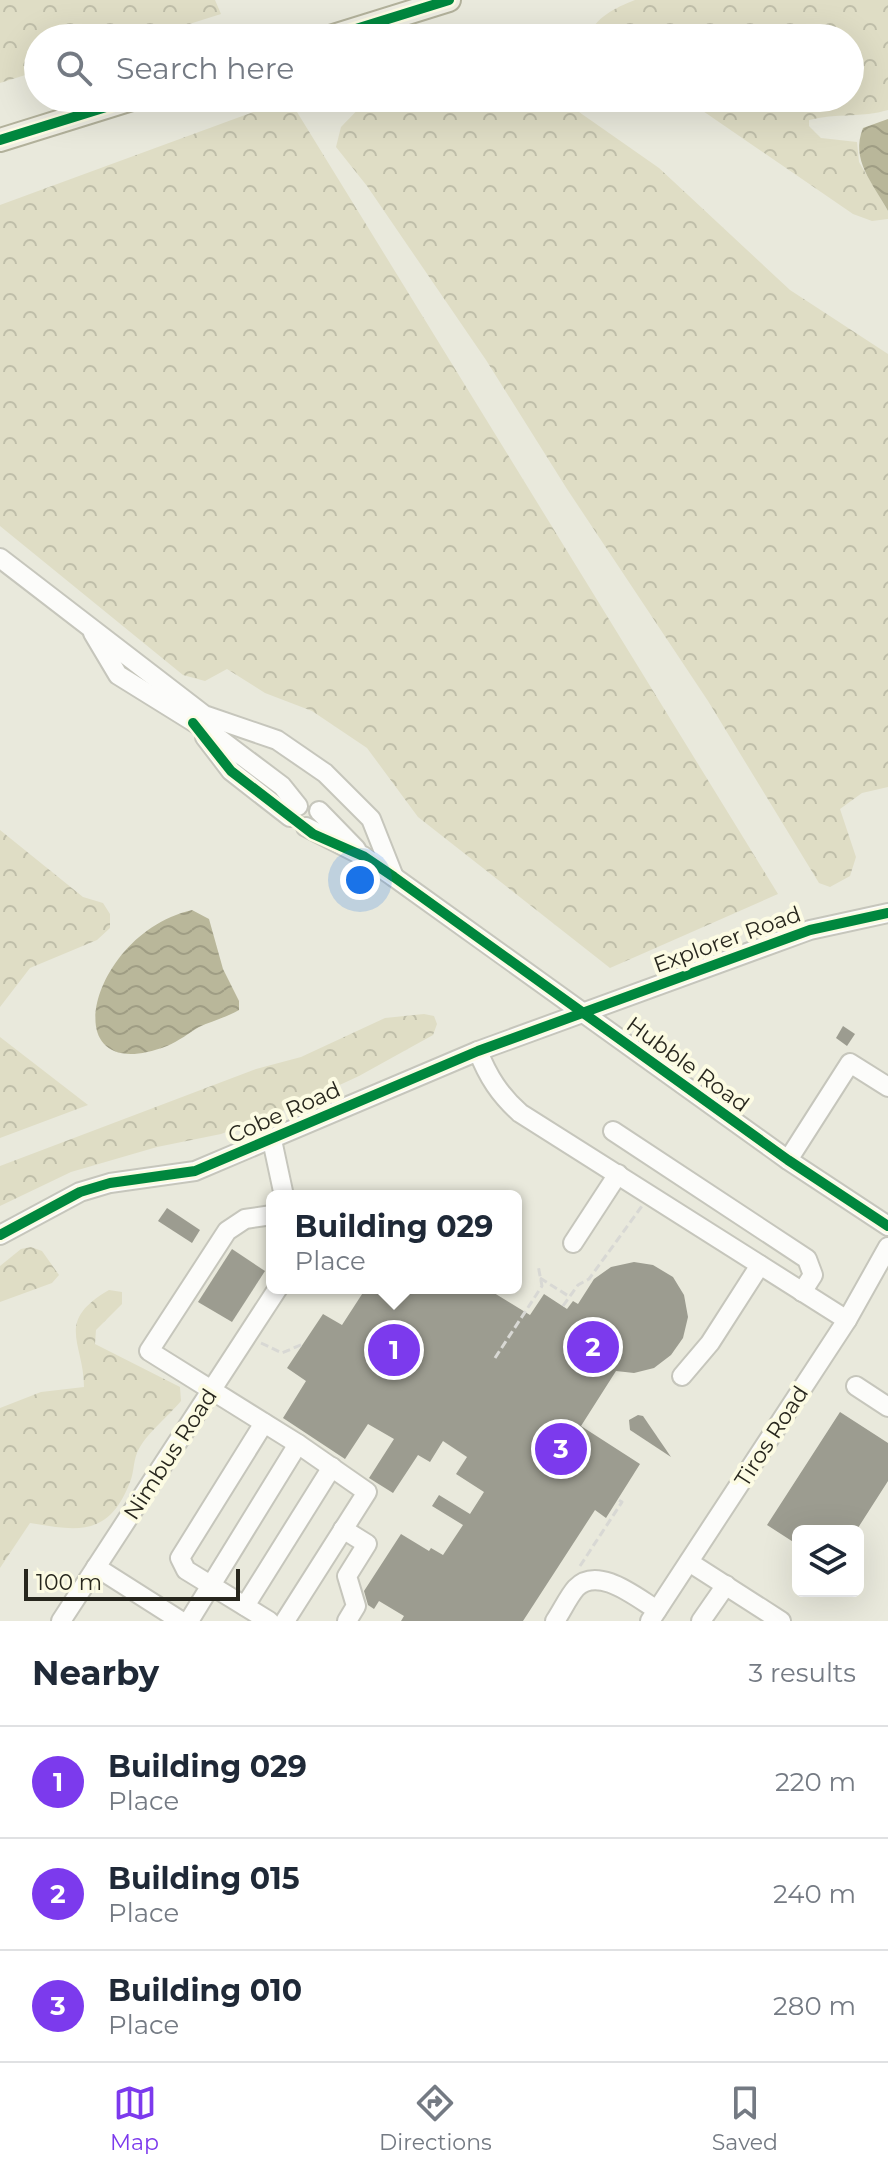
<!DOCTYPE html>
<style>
body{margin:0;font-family:Montserrat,sans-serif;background:#f6f6f7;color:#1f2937}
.controls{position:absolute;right:24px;bottom:24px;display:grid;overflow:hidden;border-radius:12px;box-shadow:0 8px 32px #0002}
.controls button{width:72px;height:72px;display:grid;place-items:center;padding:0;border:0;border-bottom:2px solid #e0e1e3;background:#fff;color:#1f2937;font:40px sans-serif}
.scale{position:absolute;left:24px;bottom:20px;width:216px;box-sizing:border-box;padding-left:8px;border:4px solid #27261d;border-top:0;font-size:22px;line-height:28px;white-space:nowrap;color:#27261d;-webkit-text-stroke:6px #fcfbe3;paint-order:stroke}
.you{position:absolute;left:360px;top:880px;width:28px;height:28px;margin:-20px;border:6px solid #fff;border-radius:50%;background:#1a73e8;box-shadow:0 0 0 12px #1a73e833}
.badge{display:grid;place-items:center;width:52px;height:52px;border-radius:50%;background:#7c3aed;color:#fff;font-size:26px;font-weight:700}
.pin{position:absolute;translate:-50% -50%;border:4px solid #fff;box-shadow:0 2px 8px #0006}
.popup{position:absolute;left:266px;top:1190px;width:256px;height:104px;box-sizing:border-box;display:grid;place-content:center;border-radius:12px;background:#fff;filter:drop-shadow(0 2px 6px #0005);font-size:26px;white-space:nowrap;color:#747a83}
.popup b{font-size:30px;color:#1f2937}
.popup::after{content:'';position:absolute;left:50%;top:100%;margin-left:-16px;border:16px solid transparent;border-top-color:#fff}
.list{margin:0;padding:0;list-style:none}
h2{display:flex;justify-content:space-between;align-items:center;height:104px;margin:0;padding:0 32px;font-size:34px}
h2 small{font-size:26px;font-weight:400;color:#747a83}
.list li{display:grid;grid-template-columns:52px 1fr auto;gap:24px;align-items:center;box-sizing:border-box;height:112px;padding:0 32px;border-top:2px solid #e0e1e3}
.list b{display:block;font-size:30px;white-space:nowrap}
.list p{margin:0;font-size:26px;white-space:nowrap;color:#747a83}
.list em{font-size:26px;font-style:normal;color:#747a83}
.icon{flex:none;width:44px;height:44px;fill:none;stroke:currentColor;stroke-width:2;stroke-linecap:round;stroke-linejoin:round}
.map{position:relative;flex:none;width:888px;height:1621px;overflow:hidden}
.search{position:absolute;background:#fff;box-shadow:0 8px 32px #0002;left:24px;right:24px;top:24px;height:88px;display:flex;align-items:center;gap:20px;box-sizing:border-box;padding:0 28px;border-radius:44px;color:#747a83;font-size:30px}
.sheet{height:440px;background:#fff}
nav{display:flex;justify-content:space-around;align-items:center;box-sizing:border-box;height:112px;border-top:2px solid #e0e1e3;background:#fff;font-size:22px;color:#747a83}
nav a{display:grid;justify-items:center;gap:4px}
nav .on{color:#7c3aed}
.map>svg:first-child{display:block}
</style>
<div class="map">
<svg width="888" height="1621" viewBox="0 0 888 1621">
<defs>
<pattern id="forest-crowns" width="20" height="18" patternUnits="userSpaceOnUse" patternTransform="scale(2)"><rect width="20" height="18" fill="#dfddc5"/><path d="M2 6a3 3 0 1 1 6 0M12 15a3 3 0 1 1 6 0" fill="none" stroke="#bfbea9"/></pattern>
<pattern id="water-waves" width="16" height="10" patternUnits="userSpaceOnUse" patternTransform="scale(2)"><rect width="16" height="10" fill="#b9b79a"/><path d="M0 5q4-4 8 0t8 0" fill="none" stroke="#9f9d84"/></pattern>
</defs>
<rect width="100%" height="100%" fill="#e9e9dc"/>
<g fill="url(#forest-crowns)">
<path d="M0 0H215L221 14 145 38H38V71L0 83Z"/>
<path d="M635 0H888V110C862 118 835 113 809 120V126L821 138 857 142 859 162 888 211V219L872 221 853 214 684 98H850V38H588C595 17 615 8 635 0Z"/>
<path d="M369 98H559L659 168 790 290 888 354V787L862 793 840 809 856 857 850 876 830 887 819 883 708 701 567 489 486 360 367 186 336 147 341 127Z"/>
<path d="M289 99 778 894 610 968 418 817 367 748 312 711 265 693 227 669 205 681 183 675 0 526V205Z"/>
<path d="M0 830 83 897 103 903 110 914V928L97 940 30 968 0 1007Z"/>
<path d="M424 1014 434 1016 437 1024 433 1035 359 1076 290 1108 221 1134 157 1147 71 1172 0 1206V1166L256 1069 301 1057 385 1018Z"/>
<path d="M0 1037 88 1105 0 1138Z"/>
<path d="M31 1247 42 1251 59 1275 52 1283 0 1302V1266L21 1249Z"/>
<path d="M109 1290 122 1292V1304L96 1330 95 1344 180 1387 181 1401C168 1417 145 1434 137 1453 133 1463 134 1473 130 1482 109 1537 78 1531 30 1523L0 1568V1408L41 1392 84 1387C84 1342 54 1322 109 1290Z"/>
</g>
<g fill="url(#water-waves)">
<path d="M888 119V211C873 183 850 160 863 128Z"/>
<path d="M192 910 209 919 223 969 239 1001V1010C227 1017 212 1021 199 1027 189 1033 179 1041 167 1046 51 1091 88 934 192 910Z"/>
</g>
<g fill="#9c9c90">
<path d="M843 1026 855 1034 847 1046 836 1038Z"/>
<path d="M167 1208 200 1230 192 1243 158 1221Z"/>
<path d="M232 1249 265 1271 232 1322 198 1302Z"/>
<path d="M634 1262 653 1265 673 1277 684 1295 688 1317 683 1338 671 1355 654 1368 634 1373 616 1371 581 1426 640 1464 606 1518 595 1510 523 1621H401L404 1616 379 1601 374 1609 368 1605 364 1591 401 1534 429 1551 431 1548 443 1555 463 1525 432 1506 439 1495 470 1514 484 1492 456 1474 467 1457 443 1441 430 1462 418 1455 393 1493 369 1478 394 1439 368 1424 345 1459 283 1418 306 1381 287 1368 323 1314 342 1325 366 1288H486L530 1315 544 1294 567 1309 573 1301 578 1304 594 1279 611 1267Z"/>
<path d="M840 1412 888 1443V1481L856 1531H798V1545L767 1525Z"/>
<path d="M638 1415 643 1416 671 1457 630 1430 629 1420Z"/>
</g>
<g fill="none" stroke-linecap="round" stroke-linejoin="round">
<g stroke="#c6c6bc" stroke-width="22">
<g id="minor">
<path d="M0 558 204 715 277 740 325 773 371 819 394 877"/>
<path d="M93 633 118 675 213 734 282 786 298 806"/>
<path d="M205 737 231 771 290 817"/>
<path d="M319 811 356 849"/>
<path d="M306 827 363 856 394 877 788 1160 888 1226"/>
<path d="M478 1051C488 1077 500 1095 520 1113L847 1320"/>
<path d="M613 1131 807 1259 813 1275 802 1292"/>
<path d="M272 1140 284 1196"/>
<path d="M788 1160 850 1063 888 1087"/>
<path d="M272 1215 245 1219 227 1231 149 1351 298 1444 367 1492 285 1621"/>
<path d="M0 1235 80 1192 110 1183 195 1171 478 1051 810 930 888 913"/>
<path d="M573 1243 618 1174"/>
<path d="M682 1376 710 1343 760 1265"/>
<path d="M856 1386 888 1407"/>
<path d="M264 1423 180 1558 186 1570 269 1621"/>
<path d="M343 1529 367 1544 347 1576 356 1606 347 1621"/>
<path d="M689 1562 781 1621"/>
<path d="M96 1567 181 1621"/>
<path d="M245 1606 332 1467"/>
<path d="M61 1621 278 1288"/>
<path d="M189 1621 298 1444"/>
<path d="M555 1621C562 1611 568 1597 576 1588 598 1565 637 1598 657 1610"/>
<path d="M650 1621 847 1320 888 1247"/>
<path d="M701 1621 726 1585"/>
</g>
</g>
<g stroke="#b2b19b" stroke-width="26">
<g id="major">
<path d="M327 38 449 0"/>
<path d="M0 140 135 98"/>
</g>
</g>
<g stroke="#d8d8d4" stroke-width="3" stroke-dasharray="8 4" stroke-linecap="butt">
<path d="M540 1278 570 1297"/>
<path d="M563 1306 578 1285 589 1279 642 1206"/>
<path d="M261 1343 282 1353 303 1344"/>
<path d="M495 1358 542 1286 538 1265"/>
<path d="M580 1566 622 1502 617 1499"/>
</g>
<use href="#minor" stroke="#fcfcfa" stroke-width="18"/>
<use href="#major" stroke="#eeede2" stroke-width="22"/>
<g stroke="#fcfbe3" stroke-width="15">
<g id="cycleway">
<path d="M327 38 449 0"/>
<path d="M0 140 135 98"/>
<path d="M193 723 231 771 313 834 363 856 394 877 788 1160 888 1226"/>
<path d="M0 1235 80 1192 110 1183 195 1171 478 1051 810 930 888 913"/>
</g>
</g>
<use href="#cycleway" stroke="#00873e" stroke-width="10"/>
</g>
<g text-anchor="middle" stroke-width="8" stroke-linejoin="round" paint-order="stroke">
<g font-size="22" fill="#27261d" stroke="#fcfbe3">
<text transform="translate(727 939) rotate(-20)" y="8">Explorer Road</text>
<text transform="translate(688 1064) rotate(36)" y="8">Hubble Road</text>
<text transform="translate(284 1112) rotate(-24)" y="8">Cobe Road</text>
<text transform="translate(771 1436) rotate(-57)" y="8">Tiros Road</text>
<text transform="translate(170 1454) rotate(-57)" y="8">Nimbus Road</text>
</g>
</g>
</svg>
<div class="controls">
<button><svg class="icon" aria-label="layers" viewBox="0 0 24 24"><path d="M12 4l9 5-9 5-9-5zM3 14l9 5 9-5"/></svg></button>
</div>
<div class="scale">100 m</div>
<div class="you"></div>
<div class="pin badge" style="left:394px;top:1350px">1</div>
<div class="popup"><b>Building 029</b>Place</div>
<div class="pin badge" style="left:593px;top:1347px">2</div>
<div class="pin badge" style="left:561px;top:1449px">3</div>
<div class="search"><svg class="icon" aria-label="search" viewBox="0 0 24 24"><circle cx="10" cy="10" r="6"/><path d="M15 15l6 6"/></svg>Search here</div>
</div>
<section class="sheet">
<h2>Nearby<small>3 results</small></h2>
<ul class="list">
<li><span class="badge">1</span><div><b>Building 029</b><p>Place</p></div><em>220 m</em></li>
<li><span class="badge">2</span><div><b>Building 015</b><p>Place</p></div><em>240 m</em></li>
<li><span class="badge">3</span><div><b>Building 010</b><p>Place</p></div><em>280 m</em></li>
</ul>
</section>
<nav>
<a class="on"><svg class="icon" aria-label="map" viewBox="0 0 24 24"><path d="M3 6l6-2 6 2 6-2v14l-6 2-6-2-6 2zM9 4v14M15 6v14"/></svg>Map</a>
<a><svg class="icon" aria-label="directions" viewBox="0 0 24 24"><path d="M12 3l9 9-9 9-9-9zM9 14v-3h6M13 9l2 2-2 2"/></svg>Directions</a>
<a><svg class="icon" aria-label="saved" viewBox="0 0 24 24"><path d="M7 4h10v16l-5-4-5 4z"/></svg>Saved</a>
</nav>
